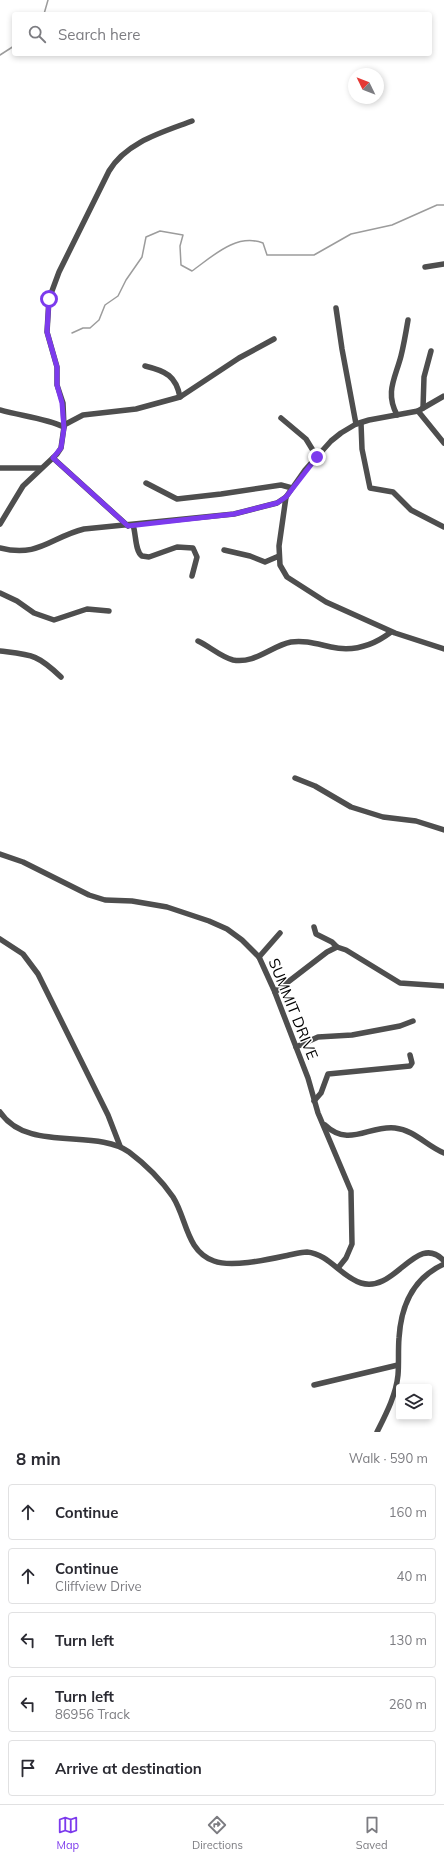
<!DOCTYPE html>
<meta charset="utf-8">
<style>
body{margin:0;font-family:Mulish,sans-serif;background:#f7f7f7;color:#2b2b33}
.controls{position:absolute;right:12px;bottom:12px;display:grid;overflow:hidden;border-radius:4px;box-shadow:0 2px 6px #0003}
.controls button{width:36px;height:36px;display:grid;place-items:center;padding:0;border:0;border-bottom:1px solid #e1e1e2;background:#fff;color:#2b2b33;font:20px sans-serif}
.compass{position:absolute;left:348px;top:68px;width:36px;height:36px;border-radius:50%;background:#fff;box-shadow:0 2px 6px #0003;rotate:313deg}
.stop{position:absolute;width:12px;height:12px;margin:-9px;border:3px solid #7c3aed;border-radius:50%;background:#fff}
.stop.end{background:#7c3aed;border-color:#fff;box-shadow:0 1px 4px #0008}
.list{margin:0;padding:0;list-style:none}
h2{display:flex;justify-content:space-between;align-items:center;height:52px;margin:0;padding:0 16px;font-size:17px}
h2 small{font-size:13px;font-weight:400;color:#7c7c81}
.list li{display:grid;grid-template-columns:26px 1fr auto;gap:12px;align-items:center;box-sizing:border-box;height:56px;margin:0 8px 8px;padding:0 8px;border:1px solid #e1e1e2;border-radius:4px}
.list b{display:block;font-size:15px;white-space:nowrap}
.list p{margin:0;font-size:13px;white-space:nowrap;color:#7c7c81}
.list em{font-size:13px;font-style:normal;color:#7c7c81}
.icon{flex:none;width:22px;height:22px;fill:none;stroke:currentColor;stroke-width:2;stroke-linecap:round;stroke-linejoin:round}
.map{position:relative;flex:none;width:444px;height:1432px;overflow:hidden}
.search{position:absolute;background:#fff;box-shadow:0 2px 6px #0003;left:12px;right:12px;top:12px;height:44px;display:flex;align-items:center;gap:10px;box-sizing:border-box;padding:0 14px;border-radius:4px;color:#7c7c81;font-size:15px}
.sheet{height:372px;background:#fff}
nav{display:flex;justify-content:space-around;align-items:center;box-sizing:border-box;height:56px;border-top:1px solid #e1e1e2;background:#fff;font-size:11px;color:#7c7c81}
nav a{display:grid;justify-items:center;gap:2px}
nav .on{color:#7c3aed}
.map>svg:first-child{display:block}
</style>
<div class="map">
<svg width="444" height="1432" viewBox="0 0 444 1432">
<rect width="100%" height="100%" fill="#fff"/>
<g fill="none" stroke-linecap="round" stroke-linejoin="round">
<g stroke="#9c9c9c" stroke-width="1.5">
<path d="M44 14 48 0"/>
<path d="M0 55 14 46"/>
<path d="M72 333 83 328H90L99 320 105 305 118 296 126 280 142 257 146 237 160 231 183 235 180 246 181 265 192 271C213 256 236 233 263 243L267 255H314L351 234 392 225 437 205H444"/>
</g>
<g stroke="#4e4e4e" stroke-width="5.5">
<path d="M425 267 444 264"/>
<path d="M336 308 342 349 356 424"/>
<path d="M145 366C166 371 176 376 180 397"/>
<path d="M423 408 424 377 431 351"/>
<path d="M0 410C21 416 45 418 64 427"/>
<path d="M418 411 444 443"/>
<path d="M397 415C385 392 395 379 401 356 404 344 406 332 408 320"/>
<path d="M281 418 306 439 317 457"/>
<path d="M361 423 362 449 370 488 393 492 411 510 444 527"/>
<path d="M64 425 83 415 136 409 180 397 239 358 274 339"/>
<path d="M53 458 128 526"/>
<path d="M0 468H40"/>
<path d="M146 483 177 499 221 494 281 485 292 488"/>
<path d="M286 497 279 546 280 565 287 577 326 602 395 633 444 649"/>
<path d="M0 524 23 486 57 454 61 448 64 427 63 403 57 385V367L47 332 49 299 59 272 109 171C126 142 163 132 192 121"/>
<path d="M133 525C136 533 135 552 142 556L149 557 177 547 193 548 197 557 192 576"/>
<path d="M0 548C39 558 51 537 84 529L234 514 277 503 286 497 305 470 331 441 341 433 356 424 369 420 418 411 444 396"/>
<path d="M224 550 250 556 265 562 279 556"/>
<path d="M0 593 17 601 34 613 54 620 87 609 109 611"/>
<path d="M198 641C209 646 221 657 233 660 255 664 271 646 291 642 305 640 317 644 331 647 353 652 374 645 391 632"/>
<path d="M0 651C32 655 37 654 61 677"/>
<path d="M295 778 315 786 351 807 383 817 416 821 444 830"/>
<path d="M0 854 23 862 89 895 105 900 132 901 167 907 209 921 227 929 242 940 259 957 274 990 308 1078 318 1113 351 1191 352 1244 346 1258 338 1268"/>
<path d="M314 927 316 934 332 942 337 947"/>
<path d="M0 939 23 954 38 974 108 1115 120 1146"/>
<path d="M259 957 280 933"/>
<path d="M275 992 327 952 337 947 346 950 400 983 444 986"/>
<path d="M296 1047 318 1037 352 1035 400 1026 413 1021"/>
<path d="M314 1101 321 1093 328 1074 410 1066 412 1063 410 1055"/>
<path d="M0 1112C27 1153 96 1128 129 1152 145 1164 162 1181 173 1197 187 1219 186 1251 214 1261 232 1268 270 1259 289 1255 295 1254 301 1252 307 1252 329 1254 341 1277 361 1283 395 1294 417 1231 444 1261"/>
<path d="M325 1125C349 1148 369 1125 395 1128 414 1130 427 1146 444 1153"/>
<path d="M314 1385 398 1365"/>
<path d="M377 1432C386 1414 396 1395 398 1375 399 1363 398 1350 399 1338 401 1305 413 1278 444 1264"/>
</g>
</g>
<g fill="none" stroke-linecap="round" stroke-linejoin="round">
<path stroke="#7c3aed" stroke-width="5" d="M49 299 47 332 57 367V385L62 403 64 428 61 448 53 458 128 526 234 514 277 503 286 497 317 457"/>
</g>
<g text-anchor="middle" stroke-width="3" stroke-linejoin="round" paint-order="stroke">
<g font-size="15" fill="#000" stroke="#fff">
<text transform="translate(293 1009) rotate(68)" y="5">SUMMIT DRIVE</text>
</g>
</g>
</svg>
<div class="controls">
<button><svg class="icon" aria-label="layers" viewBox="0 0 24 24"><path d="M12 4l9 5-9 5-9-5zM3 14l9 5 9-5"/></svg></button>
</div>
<svg class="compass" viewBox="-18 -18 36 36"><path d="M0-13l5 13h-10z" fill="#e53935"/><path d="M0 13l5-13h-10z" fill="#7c7c81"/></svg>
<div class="stop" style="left:49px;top:299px"></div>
<div class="stop end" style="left:317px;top:457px"></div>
<div class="search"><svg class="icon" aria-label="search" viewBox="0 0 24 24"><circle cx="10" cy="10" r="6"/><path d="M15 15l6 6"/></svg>Search here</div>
</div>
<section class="sheet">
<h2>8 min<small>Walk · 590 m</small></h2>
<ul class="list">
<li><svg class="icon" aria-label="ahead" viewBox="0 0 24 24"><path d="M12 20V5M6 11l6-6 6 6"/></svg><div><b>Continue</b></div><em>160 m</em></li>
<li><svg class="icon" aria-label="ahead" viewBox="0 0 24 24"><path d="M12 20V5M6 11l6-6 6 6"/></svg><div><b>Continue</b><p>Cliffview Drive</p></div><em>40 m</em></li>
<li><svg class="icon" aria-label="left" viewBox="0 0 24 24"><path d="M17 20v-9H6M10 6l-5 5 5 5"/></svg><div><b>Turn left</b></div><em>130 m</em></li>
<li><svg class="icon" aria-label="left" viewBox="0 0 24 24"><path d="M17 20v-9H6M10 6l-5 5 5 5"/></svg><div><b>Turn left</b><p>86956 Track</p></div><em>260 m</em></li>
<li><svg class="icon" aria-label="arrive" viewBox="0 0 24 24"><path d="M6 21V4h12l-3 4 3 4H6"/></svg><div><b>Arrive at destination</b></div></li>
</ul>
</section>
<nav>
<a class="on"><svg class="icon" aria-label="map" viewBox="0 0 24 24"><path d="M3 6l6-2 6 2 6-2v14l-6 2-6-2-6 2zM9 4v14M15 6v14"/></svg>Map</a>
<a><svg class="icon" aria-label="directions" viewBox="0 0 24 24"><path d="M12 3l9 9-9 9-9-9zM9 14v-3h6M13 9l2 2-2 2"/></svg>Directions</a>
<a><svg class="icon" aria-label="saved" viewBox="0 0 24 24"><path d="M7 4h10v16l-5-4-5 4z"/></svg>Saved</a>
</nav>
